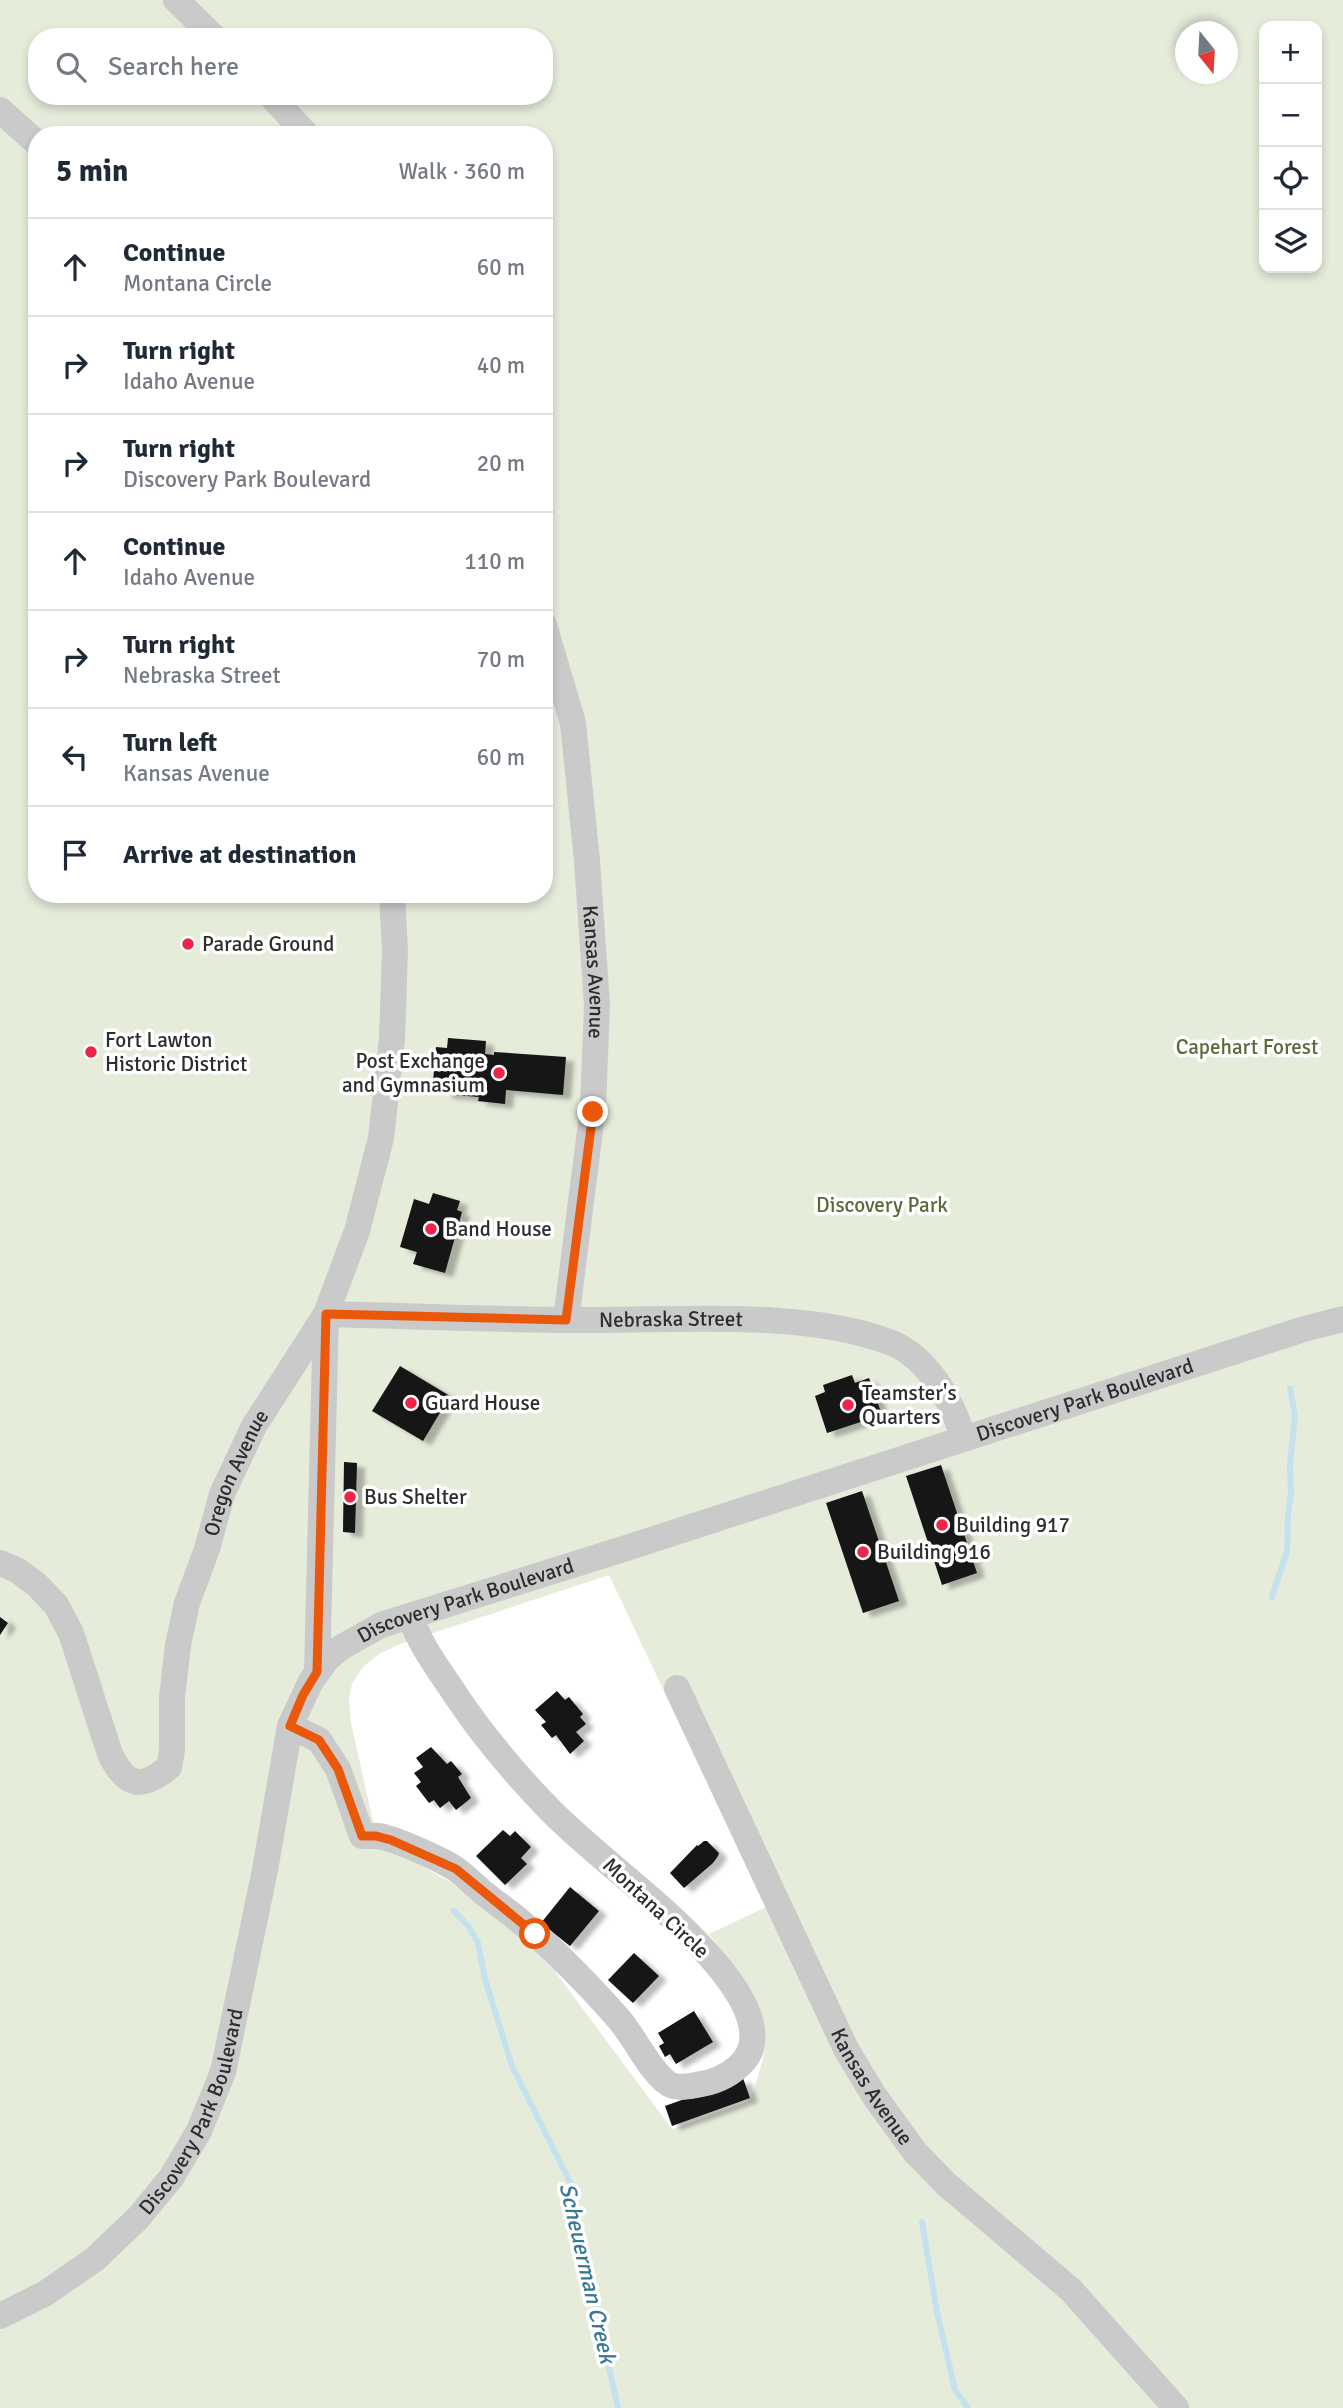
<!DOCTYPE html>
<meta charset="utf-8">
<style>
body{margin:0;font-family:Signika,sans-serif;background:#f6f6f7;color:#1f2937}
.controls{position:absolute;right:21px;top:21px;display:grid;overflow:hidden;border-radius:14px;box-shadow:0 4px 10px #0003}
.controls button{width:63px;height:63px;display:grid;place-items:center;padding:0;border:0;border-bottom:2px solid #e0e1e3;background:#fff;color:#1f2937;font:35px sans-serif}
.compass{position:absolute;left:1175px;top:21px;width:63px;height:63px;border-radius:50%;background:#fff;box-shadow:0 4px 10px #0003;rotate:162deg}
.stop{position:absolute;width:21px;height:21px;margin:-16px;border:5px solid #ea580c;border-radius:50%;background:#fff}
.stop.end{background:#ea580c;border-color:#fff;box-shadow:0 2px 7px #0008}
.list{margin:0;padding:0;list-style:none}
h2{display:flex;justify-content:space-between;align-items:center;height:91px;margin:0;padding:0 28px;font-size:30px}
h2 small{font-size:23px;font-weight:400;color:#747a83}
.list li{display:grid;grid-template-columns:46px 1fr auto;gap:21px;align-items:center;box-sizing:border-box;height:98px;padding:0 28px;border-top:2px solid #e0e1e3}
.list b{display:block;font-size:26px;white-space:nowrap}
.list p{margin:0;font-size:23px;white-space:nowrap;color:#747a83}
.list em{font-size:23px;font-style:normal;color:#747a83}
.icon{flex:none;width:38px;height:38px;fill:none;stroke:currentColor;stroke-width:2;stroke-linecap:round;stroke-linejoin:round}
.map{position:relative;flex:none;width:1343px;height:2408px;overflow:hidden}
.search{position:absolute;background:#fff;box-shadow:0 4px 10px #0003;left:28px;top:28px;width:525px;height:77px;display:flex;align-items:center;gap:18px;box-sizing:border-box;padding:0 24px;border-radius:28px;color:#747a83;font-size:26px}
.panel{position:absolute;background:#fff;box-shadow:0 4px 10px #0003;left:28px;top:126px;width:525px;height:777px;border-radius:28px}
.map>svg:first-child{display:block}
</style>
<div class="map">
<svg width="1343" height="2408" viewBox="0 0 1343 2408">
<defs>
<filter id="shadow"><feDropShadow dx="8" dy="4.5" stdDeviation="2" flood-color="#0004"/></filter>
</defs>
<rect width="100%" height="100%" fill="#fff"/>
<path fill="#e5ecda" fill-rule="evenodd" d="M0 0H1343V2408H0ZM1264 26H1317V268H1264ZM1186 32H1228V74H1186ZM37 37H544V96H37ZM37 135H544V894H37ZM609 1575 766 1907 709 1934C728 1959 768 2008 766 2040 764 2060 757 2079 751 2098L747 2102 672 2129 554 1970 484 1901 413 1861 379 1848 351 1723 349 1699 352 1684 363 1667 379 1654 400 1644Z"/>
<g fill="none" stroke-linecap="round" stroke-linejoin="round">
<g stroke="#c4e2ed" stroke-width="6">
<path d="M1272 1597 1287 1551 1288 1515 1291 1491 1290 1465 1295 1416 1290 1388"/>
<path d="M454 1911 469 1927 478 1943 485 1979 512 2066 573 2188 589 2277 618 2408"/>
<path d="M922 2222 937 2312 955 2390 968 2408"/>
</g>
</g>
<g fill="#141414" filter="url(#shadow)">
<path d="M448 1038 486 1041 485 1054 494 1055V1052L566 1057 563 1095 506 1090 505 1104 478 1101 479 1097 444 1094 445 1083 433 1082 436 1047 447 1048Z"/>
<path d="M433 1193 460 1201 457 1210 462 1212 445 1273 413 1264 417 1252 400 1247 414 1199 429 1204Z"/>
<path d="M400 1366 450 1396 423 1441 372 1411Z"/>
<path d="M852 1375 855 1383 869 1378 882 1415 827 1433 815 1396 825 1392 823 1385Z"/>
<path d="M344 1462 357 1463 355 1533 343 1532Z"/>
<path d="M941 1465 977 1573 942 1585 906 1476Z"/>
<path d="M862 1491 899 1601 863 1613 826 1503Z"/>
<path d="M0 1617 8 1623 0 1635Z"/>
<path d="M557 1691 565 1700 569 1697 583 1714 580 1717 586 1724 576 1732 584 1741 570 1754 556 1735 552 1738 541 1725 546 1722 535 1710Z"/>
<path d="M431 1747 447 1764 451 1761 462 1774 458 1777 471 1798 456 1810 449 1801 440 1808 434 1800 429 1803 416 1786 421 1782 414 1773 423 1767 416 1758Z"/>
<path d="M503 1830 510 1836 515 1831 531 1847 521 1858 527 1864 505 1885 476 1856Z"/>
<path d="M704 1841H707L719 1853 718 1856 713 1863 684 1888 670 1873 697 1845 698 1846Z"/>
<path d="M570 1887 599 1911 570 1946 541 1923Z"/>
<path d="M634 1953 659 1976 633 2003 608 1980Z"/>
<path d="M694 2011 713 2042 676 2064 670 2054 665 2057 659 2046 664 2043 658 2033Z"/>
<path d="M743 2078 750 2098 672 2126 665 2106Z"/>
</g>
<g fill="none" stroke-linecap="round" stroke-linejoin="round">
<g stroke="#cacaca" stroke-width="26">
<path d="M176 0 214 37"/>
<path d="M271 96 307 135"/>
<path d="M0 110 37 143"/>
<path id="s1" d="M544 625 573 723 587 861 597 1005 593 1107 566 1320"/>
<path id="s2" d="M326 1314C414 1316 503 1320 591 1320 681 1320 809 1310 892 1343 928 1358 953 1402 963 1438"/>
<path id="s3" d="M0 1563 17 1570 37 1585 56 1605 71 1633 110 1754C126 1787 141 1790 169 1767L172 1750V1697L178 1645 187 1603 207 1549 222 1494 254 1426 326 1314 357 1231 381 1138 392 1039 395 951 392 894"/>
<path d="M317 1672 326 1314"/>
<path id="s4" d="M677 1688 846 2049 875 2097 915 2152 946 2184 1071 2290 1176 2408"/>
<path d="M290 1726 319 1740 338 1769 362 1836C367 1836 374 1836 378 1836 394 1838 443 1860 457 1870 467 1877 476 1887 485 1894 495 1902 505 1909 515 1917 552 1947 586 1982 618 2018 634 2036 648 2068 666 2082 674 2089 686 2087 696 2085 712 2083 728 2076 739 2066 786 2025 699 1943 670 1916 631 1880 588 1848 550 1810 513 1772 478 1730 449 1685 434 1663 419 1642 410 1616"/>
<path id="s5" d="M0 2316 46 2293 95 2259 138 2218 171 2178 199 2131 223 2072 265 1870 290 1726 311 1681 327 1659 340 1648 381 1625 617 1551 1304 1329 1343 1319"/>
</g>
</g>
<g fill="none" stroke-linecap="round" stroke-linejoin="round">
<path stroke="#ea580c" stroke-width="9" d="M535 1934 456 1869 391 1840 376 1836H362L338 1769 319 1740 290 1726 303 1695 317 1672 326 1314 566 1320 593 1112"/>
</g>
<g fill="#f02448" stroke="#fff" stroke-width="2.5">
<circle cx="188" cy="944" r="7"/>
<circle cx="91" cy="1052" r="7"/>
<circle cx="499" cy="1073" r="7"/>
<circle cx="431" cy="1229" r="7"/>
<circle cx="411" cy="1403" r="7"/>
<circle cx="848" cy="1405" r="7"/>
<circle cx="350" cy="1497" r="7"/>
<circle cx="942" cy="1525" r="7"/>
<circle cx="863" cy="1552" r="7"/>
</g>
<g text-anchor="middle" stroke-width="7" stroke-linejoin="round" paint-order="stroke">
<g font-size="21" fill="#2d2d2d" stroke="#fff" text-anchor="start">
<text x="202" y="951">Parade Ground</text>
<text x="105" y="1047">Fort Lawton<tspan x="105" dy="24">Historic District</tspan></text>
<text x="485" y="1068" text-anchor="end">Post Exchange<tspan x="485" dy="24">and Gymnasium</tspan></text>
<text x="445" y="1236">Band House</text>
<text x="862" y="1400">Teamster's<tspan x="862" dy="24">Quarters</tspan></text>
<text x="425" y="1410">Guard House</text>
<text x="364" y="1504">Bus Shelter</text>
<text x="956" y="1532">Building 917</text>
<text x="877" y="1559">Building 916</text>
</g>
<g font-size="21" fill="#2d2d2d" stroke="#fff">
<text dy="7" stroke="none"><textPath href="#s1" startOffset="352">Kansas Avenue</textPath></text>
<text dy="7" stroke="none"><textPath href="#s2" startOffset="345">Nebraska Street</textPath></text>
<text dy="7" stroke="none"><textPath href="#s5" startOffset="1573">Discovery Park Boulevard</textPath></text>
<text dy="7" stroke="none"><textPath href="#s3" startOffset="611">Oregon Avenue</textPath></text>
<text dy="7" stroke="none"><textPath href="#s5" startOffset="922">Discovery Park Boulevard</textPath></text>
<text transform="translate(656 1908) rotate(43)" y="7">Montana Circle</text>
<text dy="7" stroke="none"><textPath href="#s4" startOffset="444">Kansas Avenue</textPath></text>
<text dy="7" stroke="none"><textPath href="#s5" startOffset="292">Discovery Park Boulevard</textPath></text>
</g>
<g font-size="21" fill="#556b38" stroke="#fff">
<text x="1247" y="1054">Capehart Forest</text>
<text x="882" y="1212">Discovery Park</text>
</g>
<g font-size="23" font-style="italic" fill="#377994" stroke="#fff">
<text transform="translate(588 2273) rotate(77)" y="8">Scheuerman Creek</text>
</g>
</g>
</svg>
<div class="controls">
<button>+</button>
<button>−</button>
<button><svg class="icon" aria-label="locate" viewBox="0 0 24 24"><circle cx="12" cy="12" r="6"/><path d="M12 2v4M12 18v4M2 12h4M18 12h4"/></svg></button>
<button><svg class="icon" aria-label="layers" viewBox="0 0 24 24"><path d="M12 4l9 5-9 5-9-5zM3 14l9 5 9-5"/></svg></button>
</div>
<svg class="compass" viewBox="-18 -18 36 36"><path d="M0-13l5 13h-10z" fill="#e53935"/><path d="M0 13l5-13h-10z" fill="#747a83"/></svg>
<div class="stop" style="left:535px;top:1934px"></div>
<div class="stop end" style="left:593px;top:1112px"></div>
<div class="search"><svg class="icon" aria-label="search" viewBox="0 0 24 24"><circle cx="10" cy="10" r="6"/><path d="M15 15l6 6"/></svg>Search here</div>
<section class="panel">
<h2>5 min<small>Walk · 360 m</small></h2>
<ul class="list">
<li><svg class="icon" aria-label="ahead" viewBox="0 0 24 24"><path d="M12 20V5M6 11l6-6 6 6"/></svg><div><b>Continue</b><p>Montana Circle</p></div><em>60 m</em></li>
<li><svg class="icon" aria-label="right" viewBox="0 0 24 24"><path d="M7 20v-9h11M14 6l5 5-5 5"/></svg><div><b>Turn right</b><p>Idaho Avenue</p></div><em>40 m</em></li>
<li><svg class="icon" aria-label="right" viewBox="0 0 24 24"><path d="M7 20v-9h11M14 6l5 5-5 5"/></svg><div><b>Turn right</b><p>Discovery Park Boulevard</p></div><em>20 m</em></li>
<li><svg class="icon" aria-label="ahead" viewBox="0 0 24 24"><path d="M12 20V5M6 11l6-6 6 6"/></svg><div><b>Continue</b><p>Idaho Avenue</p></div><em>110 m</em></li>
<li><svg class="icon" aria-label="right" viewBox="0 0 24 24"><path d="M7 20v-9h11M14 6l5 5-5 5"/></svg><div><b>Turn right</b><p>Nebraska Street</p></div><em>70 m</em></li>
<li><svg class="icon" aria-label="left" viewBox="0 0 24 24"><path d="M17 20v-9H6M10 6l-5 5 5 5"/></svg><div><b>Turn left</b><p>Kansas Avenue</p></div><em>60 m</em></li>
<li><svg class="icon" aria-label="arrive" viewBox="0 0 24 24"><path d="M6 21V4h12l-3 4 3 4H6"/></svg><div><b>Arrive at destination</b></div></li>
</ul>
</section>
</div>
